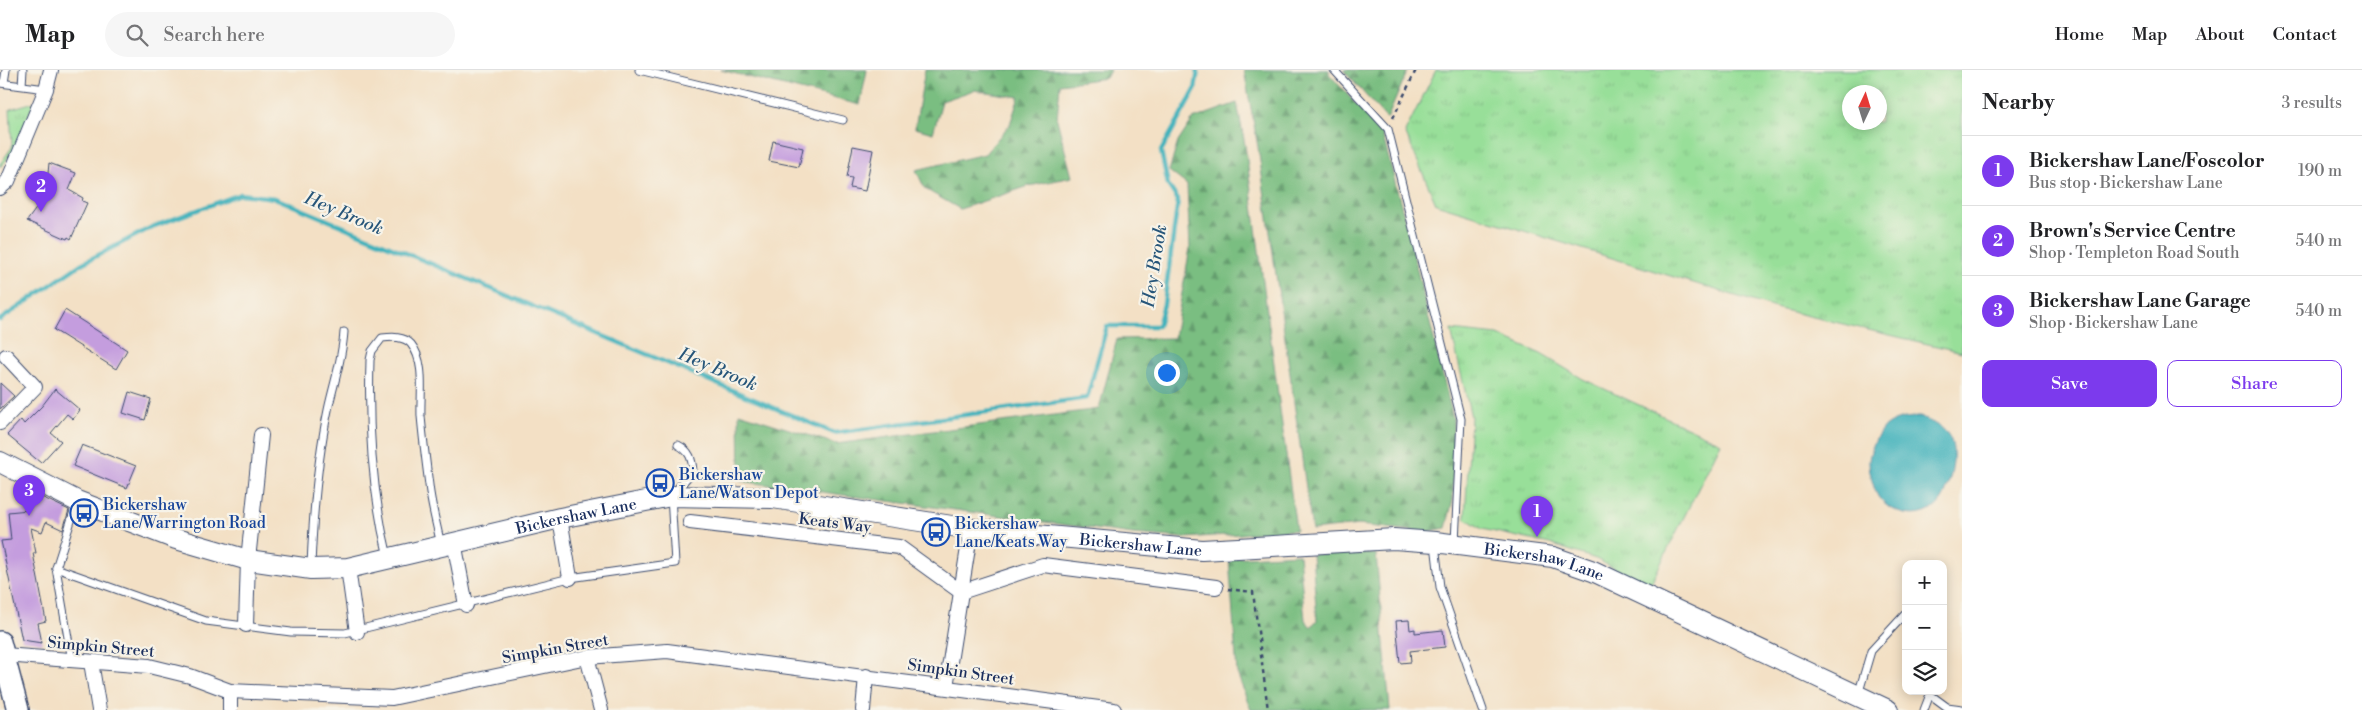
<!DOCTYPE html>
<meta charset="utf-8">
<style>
body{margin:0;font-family:"Libre Bodoni",serif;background:#f6f6f6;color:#202124}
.controls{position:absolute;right:15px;bottom:15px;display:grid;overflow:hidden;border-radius:10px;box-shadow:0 2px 12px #0003}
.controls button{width:45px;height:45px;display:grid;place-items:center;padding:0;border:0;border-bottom:1px solid #e0e0e0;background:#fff;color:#202124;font:25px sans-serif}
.compass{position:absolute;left:1842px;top:15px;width:45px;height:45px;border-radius:50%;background:#fff;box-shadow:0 2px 12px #0003;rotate:4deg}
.you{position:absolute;left:1166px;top:302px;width:18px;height:18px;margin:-12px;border:4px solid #fff;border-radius:50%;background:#1a73e8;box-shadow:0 0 0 8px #1a73e833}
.badge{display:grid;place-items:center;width:32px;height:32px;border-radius:50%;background:#7c3aed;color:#fff;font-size:16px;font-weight:700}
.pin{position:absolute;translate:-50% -41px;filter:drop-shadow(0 1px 2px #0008)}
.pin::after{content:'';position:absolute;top:26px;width:18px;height:15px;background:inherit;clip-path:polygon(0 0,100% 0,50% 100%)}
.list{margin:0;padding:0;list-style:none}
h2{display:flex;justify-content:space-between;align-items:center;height:65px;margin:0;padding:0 20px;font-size:21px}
h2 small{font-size:16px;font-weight:400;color:#757577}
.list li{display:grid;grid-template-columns:32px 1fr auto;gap:15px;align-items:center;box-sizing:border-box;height:70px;padding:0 20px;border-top:1px solid #e0e0e0}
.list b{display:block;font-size:19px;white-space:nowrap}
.list p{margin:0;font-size:16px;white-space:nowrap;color:#757577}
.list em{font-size:16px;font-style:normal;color:#757577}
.actions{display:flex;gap:10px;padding:15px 20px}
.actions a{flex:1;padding:11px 0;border:1px solid #7c3aed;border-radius:10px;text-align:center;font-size:18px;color:#7c3aed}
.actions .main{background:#7c3aed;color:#fff}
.icon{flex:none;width:28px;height:28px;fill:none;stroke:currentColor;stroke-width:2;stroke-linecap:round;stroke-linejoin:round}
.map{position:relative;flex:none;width:1962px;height:640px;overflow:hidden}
header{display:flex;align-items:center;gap:30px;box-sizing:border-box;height:70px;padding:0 25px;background:#fff;border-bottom:1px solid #e0e0e0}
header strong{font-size:24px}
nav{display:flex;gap:28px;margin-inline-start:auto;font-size:18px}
.search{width:350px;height:45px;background:#f6f6f6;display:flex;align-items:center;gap:12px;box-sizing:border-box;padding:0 18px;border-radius:28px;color:#757577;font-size:19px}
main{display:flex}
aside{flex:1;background:#fff}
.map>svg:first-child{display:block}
</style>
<header>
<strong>Map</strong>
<div class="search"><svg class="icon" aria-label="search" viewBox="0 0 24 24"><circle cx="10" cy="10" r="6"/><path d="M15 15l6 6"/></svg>Search here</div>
<nav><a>Home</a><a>Map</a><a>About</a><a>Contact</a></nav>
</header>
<main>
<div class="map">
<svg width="1962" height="640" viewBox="0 0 1962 640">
<defs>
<pattern id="grass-tufts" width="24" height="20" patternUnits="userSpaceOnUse" patternTransform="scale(1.25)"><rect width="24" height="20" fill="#98df99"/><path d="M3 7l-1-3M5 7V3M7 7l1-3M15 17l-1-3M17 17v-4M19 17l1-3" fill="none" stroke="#82c086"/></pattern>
<pattern id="forest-firs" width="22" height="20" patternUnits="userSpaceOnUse" patternTransform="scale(1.25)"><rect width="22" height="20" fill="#7abe81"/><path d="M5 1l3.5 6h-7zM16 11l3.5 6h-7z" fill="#639b6d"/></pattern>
</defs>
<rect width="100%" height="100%" fill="#f7f3e8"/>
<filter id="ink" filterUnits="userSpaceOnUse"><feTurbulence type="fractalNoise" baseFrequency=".02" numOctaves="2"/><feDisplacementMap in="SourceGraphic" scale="10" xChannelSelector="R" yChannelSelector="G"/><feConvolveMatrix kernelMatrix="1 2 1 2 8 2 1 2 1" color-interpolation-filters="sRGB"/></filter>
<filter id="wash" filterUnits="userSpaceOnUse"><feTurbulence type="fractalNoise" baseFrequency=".0096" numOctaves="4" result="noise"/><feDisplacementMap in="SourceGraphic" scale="20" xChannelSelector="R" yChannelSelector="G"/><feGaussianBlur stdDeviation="1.12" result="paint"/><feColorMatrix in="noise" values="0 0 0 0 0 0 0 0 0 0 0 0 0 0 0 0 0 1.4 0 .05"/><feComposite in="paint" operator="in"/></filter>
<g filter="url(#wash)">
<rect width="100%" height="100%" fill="#f3e0c5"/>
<g fill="url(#grass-tufts)" stroke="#5a877c" fill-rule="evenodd">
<path d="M1436 0H1962V282L1775 238 1436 134 1405 62ZM1880 22V52H1850V22Z"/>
<path d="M34 32 13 83 0 97V94L12 77 10 39Z"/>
<path d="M1451 260 1498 265 1541 284 1583 309 1721 373 1649 517 1596 489 1550 474 1482 459 1465 448 1471 347Z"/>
</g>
<g fill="url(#forest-firs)" stroke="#4a7670">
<path d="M721 0H867L860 35Z"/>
<path d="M925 0H1110L1106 8 1060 14 1057 50 1072 107 1029 116 960 139 925 119 916 100 985 84 1010 54 1019 27 974 20 942 31 933 63 915 58Z"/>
<path d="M1244 0H1329V4L1382 63 1404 146 1453 348V430L1446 458 1425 462 1359 455 1312 460 1258 77Z"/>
<path d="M1344 0H1408L1387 49 1344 1Z"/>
<path d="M1237 33 1245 75 1296 460 1185 468 1133 464 740 411 739 343 836 374 1099 339 1117 269 1174 268 1190 178 1187 115 1169 101 1178 72 1193 49Z"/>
<path d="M1299 484 1305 550 1311 557 1317 550 1312 484H1376L1390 640H1251L1237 603 1229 488Z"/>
</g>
<path fill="#42b2bc" stroke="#2e708d" d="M1920 347C1929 351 1940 355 1946 362 1959 376 1952 405 1946 421 1936 451 1898 452 1879 428 1874 421 1869 401 1869 392 1869 381 1879 360 1887 355 1897 348 1909 347 1920 347Z"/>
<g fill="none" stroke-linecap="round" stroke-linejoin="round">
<path stroke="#42b2bc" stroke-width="4.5" d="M0 250 81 194 152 157 240 124 275 128 834 363 1087 328 1107 256H1158L1164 234 1178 130 1168 115 1161 81 1195 20 1198 0"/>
</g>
<g id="blocks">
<g fill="#c49dde">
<path d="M773 71 803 78 799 97 769 91Z"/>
<path d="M853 76 873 80 865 121 850 118 852 108 847 107Z"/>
<path d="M49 93 76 103 69 120 83 128 82 131 87 133 71 169 68 167 67 169 27 151 40 133 47 114Z"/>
<path d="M65 240 127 280 116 299 54 260Z"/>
<path d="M0 313 14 326 0 339Z"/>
<path d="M55 319 80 340 73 349 67 344 51 363 61 371 41 393 7 365 21 350 24 354 42 336Z"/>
<path d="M129 322 151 329 145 350 123 343Z"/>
<path d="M82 375 136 396 127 418 73 396Z"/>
<path d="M35 424 69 440 63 460 46 452 42 462 31 458 36 483H33L46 551 38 553 42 573 22 570 1 471 11 470 8 442 28 440Z"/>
<path d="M1409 550 1410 560 1415 559V563L1443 560 1445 577 1410 581 1411 592 1400 593 1396 551Z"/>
</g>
</g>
</g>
<g filter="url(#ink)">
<use href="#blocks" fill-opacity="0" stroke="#3b4a6d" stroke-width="1"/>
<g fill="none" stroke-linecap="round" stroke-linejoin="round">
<g stroke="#3b4a6d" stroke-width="9">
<g id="lane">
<path d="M639 0 843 50"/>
<path d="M1334 0 1388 59 1461 349 1455 472"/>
<path d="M0 13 46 19"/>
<path d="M4 13 6 0"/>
<path d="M22 15 23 0"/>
<path d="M77 432 56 498 206 551 291 562 345 563 570 508 675 493 671 426 693 401C692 389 690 381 678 375"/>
<path d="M1435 474 1440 517 1483 640"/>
<path d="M388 487C372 423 368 355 370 290L372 281 382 268C392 267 404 266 411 274 426 292 420 325 421 346 423 369 426 392 429 415 431 435 437 455 441 476"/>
<path d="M311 496C313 444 317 392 328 340 334 312 342 291 344 262"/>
<path d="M56 498 72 591"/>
<path d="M1858 625 1871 581 1906 543"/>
<path d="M1924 640 1929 627 1932 626 1947 637 1962 639"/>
</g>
</g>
<g stroke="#3b4a6d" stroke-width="16">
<g id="street">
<path d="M0 118 8 111 46 19 51 0"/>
<path d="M0 353 35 317 6 286"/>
<path d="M560 448 570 508"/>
<path d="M690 452 899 477 961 522 1043 495 1216 517"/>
<path d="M454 472 466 535"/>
<path d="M348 498 357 562"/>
<path d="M246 555 248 490 261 365"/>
<path d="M4 585 149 596 190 606 230 621 392 628 587 587 667 581 1114 640"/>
<path d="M587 587 601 640"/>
<path d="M91 592 99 640"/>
<path d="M946 617 971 459"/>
<path d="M230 621V640"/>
<path d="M863 640 866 606"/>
</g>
</g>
<g stroke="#3b4a6d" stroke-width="22">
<g id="secondary">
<path id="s1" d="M0 392 77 431 176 469 248 490 311 499 348 498 560 448 671 426 773 428 971 459 1202 480 1394 469 1435 472 1553 487 1593 501 1888 640"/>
</g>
</g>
<g stroke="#3b4a6d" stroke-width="24">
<path id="primary" d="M0 572 18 640"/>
</g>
<g stroke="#3b4a6d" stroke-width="2.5" stroke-dasharray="4 4" stroke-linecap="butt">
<path d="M1393 48 1416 0"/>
<path d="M1228 519 1253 522 1268 640"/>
</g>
<use href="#lane" stroke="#fff" stroke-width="7"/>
<use href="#street" stroke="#fff" stroke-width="14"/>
<use href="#secondary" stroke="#fff" stroke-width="20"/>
<use href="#primary" stroke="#fff" stroke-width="21"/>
</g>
</g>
<defs>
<g id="bus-ring" transform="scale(1.4375)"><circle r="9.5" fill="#f7f3e8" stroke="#1a4fb4" stroke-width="1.5"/><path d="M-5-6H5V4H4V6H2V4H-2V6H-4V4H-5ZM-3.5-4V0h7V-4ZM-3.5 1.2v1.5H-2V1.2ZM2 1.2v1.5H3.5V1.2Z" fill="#1a4fb4"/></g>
</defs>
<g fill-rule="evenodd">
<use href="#bus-ring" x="660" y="413"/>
<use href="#bus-ring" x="84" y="443"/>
<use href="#bus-ring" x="936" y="462"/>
</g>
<g text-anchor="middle" stroke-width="4.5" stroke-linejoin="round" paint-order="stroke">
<g font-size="16" fill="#164399" stroke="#f7f3e8" text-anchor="start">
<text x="679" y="410">Bickershaw<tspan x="679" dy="18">Lane/Watson Depot</tspan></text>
<text x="103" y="440">Bickershaw<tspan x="103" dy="18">Lane/Warrington Road</tspan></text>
<text x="955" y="459">Bickershaw<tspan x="955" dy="18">Lane/Keats Way</tspan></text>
</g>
<g font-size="16" fill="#1b2f5e" stroke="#f7f3e8">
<text dy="6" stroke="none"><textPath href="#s1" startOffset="602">Bickershaw Lane</textPath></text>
<text transform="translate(835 452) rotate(7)" y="6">Keats Way</text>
<text dy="6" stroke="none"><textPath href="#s1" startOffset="1172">Bickershaw Lane</textPath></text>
<text dy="6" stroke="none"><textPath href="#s1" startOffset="1578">Bickershaw Lane</textPath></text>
<text transform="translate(101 576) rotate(5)" y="6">Simpkin Street</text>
<text transform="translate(555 578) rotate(-10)" y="6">Simpkin Street</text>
<text transform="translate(961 601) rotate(8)" y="6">Simpkin Street</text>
</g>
<g font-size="18" font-style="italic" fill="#27567a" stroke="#f7f3e8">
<text transform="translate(344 143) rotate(23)" y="6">Hey Brook</text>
<text transform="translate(1154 196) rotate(-81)" y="6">Hey Brook</text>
<text transform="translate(718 299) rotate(23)" y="6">Hey Brook</text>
</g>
</g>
</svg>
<div class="controls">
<button>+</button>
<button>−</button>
<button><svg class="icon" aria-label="layers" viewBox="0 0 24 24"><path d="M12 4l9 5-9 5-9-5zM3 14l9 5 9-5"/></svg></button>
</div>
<svg class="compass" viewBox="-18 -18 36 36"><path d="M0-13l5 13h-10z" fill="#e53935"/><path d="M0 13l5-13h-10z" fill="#757577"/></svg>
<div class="you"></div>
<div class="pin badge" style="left:1537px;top:467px">1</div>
<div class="pin badge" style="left:41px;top:142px">2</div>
<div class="pin badge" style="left:29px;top:446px">3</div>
</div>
<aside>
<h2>Nearby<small>3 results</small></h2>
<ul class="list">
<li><span class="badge">1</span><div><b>Bickershaw Lane/Foscolor</b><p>Bus stop · Bickershaw Lane</p></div><em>190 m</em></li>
<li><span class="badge">2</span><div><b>Brown's Service Centre</b><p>Shop · Templeton Road South</p></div><em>540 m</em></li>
<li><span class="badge">3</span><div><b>Bickershaw Lane Garage</b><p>Shop · Bickershaw Lane</p></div><em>540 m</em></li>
</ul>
<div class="actions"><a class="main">Save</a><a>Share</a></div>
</aside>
</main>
